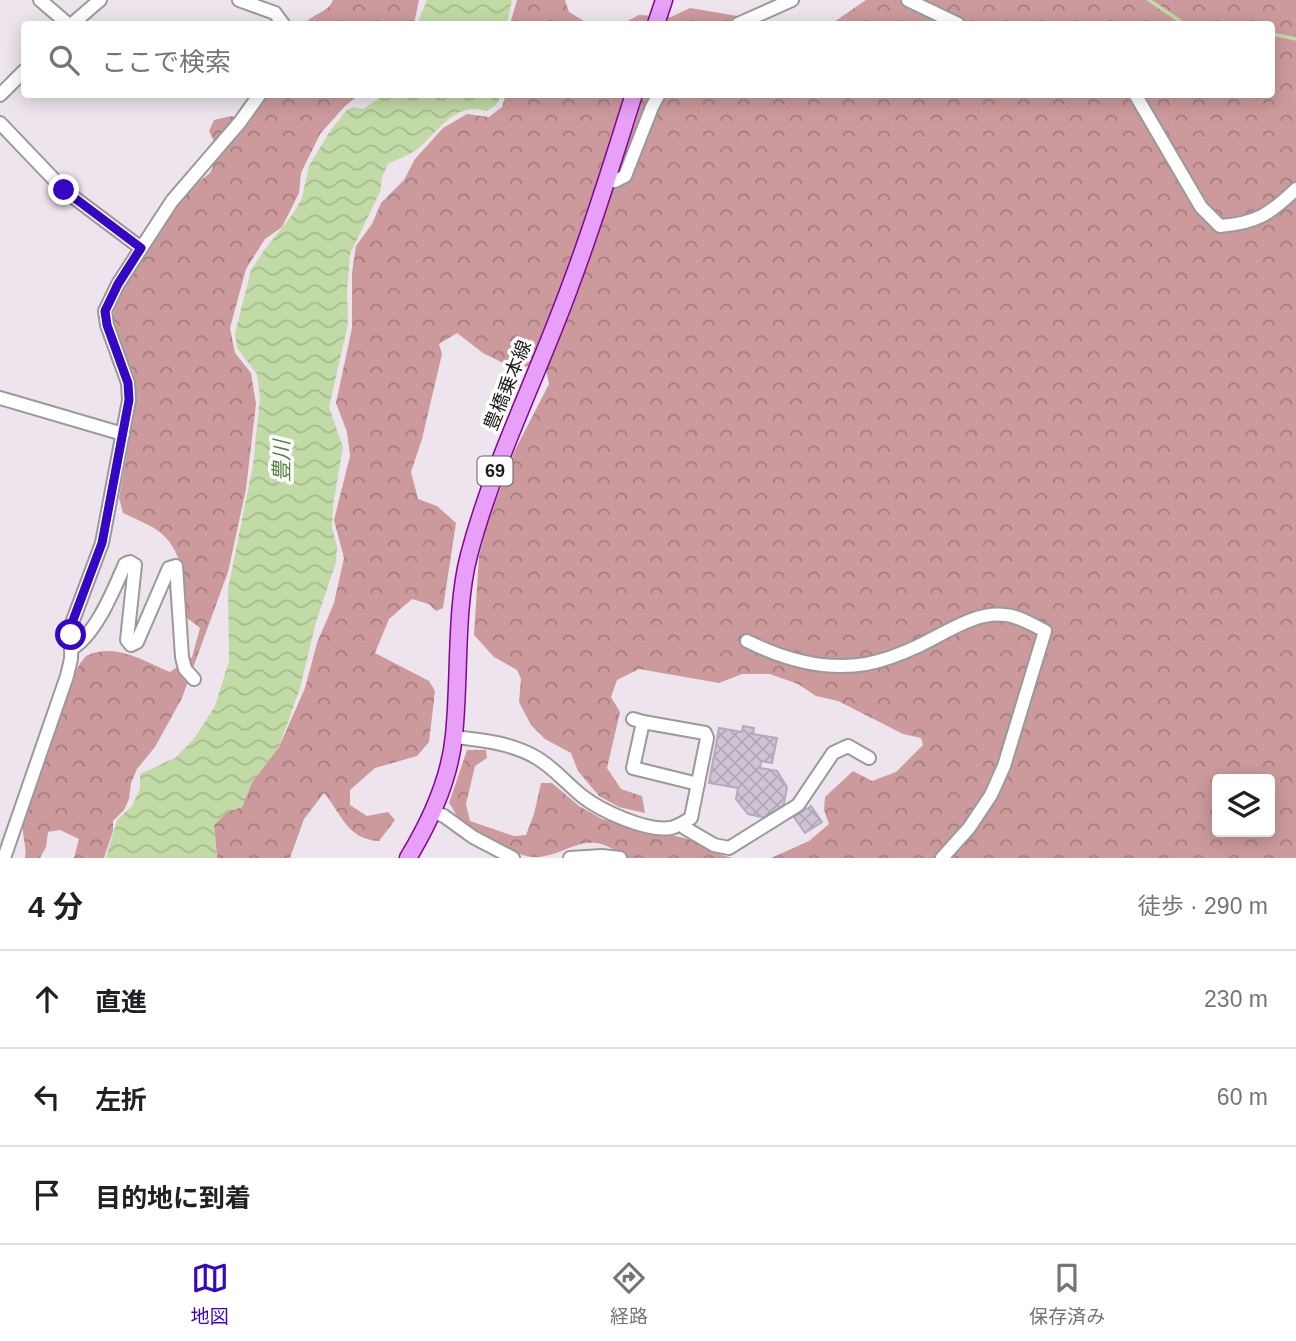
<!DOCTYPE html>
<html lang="ja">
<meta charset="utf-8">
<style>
body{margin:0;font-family:Arial,"Noto Sans JP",sans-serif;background:#f2f2f2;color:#202124}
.controls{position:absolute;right:21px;bottom:21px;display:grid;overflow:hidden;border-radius:7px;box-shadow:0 4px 18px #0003}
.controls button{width:63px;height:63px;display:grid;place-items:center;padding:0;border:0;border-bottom:2px solid #e0e0e0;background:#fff;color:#202124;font:35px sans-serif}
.stop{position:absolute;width:21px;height:21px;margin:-16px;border:5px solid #3507c4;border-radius:50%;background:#fff}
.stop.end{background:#3507c4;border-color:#fff;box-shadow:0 2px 7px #0008}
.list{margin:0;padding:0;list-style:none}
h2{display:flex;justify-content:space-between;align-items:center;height:91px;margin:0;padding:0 28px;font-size:30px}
h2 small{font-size:23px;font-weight:400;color:#757577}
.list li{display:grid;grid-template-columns:46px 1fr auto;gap:21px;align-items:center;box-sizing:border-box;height:98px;padding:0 28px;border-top:2px solid #e0e0e0}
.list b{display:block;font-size:26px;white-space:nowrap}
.list em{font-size:23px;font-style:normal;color:#757577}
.icon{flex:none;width:38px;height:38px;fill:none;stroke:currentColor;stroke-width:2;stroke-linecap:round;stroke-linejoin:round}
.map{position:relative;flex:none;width:1296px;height:858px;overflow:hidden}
.search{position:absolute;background:#fff;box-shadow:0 4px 18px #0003;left:21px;right:21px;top:21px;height:77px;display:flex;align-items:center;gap:18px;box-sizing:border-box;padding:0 24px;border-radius:7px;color:#757577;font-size:26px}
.sheet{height:385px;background:#fff}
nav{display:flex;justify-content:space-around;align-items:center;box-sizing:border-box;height:98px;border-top:2px solid #e0e0e0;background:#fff;font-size:19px;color:#757577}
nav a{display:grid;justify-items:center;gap:4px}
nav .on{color:#3507c4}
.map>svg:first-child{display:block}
</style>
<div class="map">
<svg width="1296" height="858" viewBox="0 0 1296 858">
<defs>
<pattern id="forest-crowns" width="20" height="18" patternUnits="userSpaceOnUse" patternTransform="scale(1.75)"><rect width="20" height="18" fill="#cc9a9c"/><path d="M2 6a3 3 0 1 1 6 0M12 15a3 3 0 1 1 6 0" fill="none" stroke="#a57d7f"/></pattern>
<pattern id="water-waves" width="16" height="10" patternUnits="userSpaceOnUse" patternTransform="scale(1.75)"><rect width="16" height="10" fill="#c2daa5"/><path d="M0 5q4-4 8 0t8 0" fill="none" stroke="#a6bb8e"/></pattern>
<pattern id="building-cross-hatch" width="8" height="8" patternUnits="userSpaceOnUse" patternTransform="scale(1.75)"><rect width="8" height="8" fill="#cfc4d5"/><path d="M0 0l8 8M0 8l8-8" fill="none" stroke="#b1a8b6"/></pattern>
</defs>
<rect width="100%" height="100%" fill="#ede4ee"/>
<g fill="url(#forest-crowns)" fill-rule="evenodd">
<path d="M333 0H419L414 24H305C313 13 328 13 333 0Z"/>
<path d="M517 0H565L569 12 584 21V24H510Z"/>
<path d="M866 0H1296V858H771L809 841 829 824 824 810 825 797 853 771 872 781 896 772 923 745 921 738 903 734 838 701 816 696 798 684 770 674H742L719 683 639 669 617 680 611 697 620 712 607 768 621 789 642 796 645 813 619 807 599 796 578 771 571 753 545 739 531 725 519 702 521 679 517 670 494 657 474 635 479 556 489 518 515 450 549 384 546 369 523 366 513 368 483 353 457 333 439 344 442 354 422 439 411 472 418 499 437 506 456 523 443 608 436 611 429 604 412 599 389 619 375 653 429 681 435 691 429 742 417 756 375 768 350 790V805L367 816 388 812 395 820 379 841C347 839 343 816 324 793L304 819 290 858H217L214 825 227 812 242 807 252 782 279 747 305 688 317 643 334 603 344 558 334 520 350 456 347 432 336 403 352 328V273L356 246 372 224 381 203 404 180 415 159 443 128 467 114 489 117 502 107 506 94H1272V24H831ZM1217 779H1270V832H1217Z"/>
<path d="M690 8 785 24H622L639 15 671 17Z"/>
<path d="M265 95H359L345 106 320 134 301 173 299 193 282 227 265 239 246 269 230 328 235 353 251 373 256 404 246 489 228 572 182 698 155 747 137 769 131 783 129 799 124 810 113 821V831L104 858H74L79 839 60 830 48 832 46 847 40 858H25C27 846 22 837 23 826 26 802 70 663 88 655 116 643 144 661 170 672L192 657 200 628 187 618C184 590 186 555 162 534 152 525 135 519 123 513L119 498 132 424 131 382 112 321 116 301 141 255 187 191 210 173 219 152 209 131 214 120 231 116 246 120Z"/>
<path d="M467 750H486L487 758 475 766 466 804 470 821 514 836 526 835 534 814 541 783H552L579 806 602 819 688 839 713 852 732 858H610L613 849C582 831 565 857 534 857 519 858 472 832 461 821 456 816 453 808 449 803Z"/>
</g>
<g fill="url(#water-waves)">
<path d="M427 0H512L507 24H417Z"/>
<path d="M384 95H501L497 104 487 111C456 102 442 127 422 145 412 155 399 158 388 164L382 177 380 192 350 254 347 290 348 324 329 407 343 447 333 505 332 527 337 547 336 562 316 622 300 688 279 747 252 782 242 807 227 812 214 825 217 858H106L117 820 132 806 140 789V774L175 758 194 739 215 706 229 661 228 589 253 465 260 398 257 374 237 348 235 333 251 270 265 249 293 214 302 198 309 166 330 131 347 110 354 107 363 109Z"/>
</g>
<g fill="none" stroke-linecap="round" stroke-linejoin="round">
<g stroke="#c2daa5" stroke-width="3.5">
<path d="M1149 0 1183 23 1210 24"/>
<path d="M1272 34 1296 39"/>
</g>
</g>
<g fill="url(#building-cross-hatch)" stroke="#b7a7bf" stroke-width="2">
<path d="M743 726 754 728 753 734 777 738 772 763 761 761 760 768 777 771 787 787 783 808 766 818 748 814 736 799 738 788 709 783 719 728 742 732Z"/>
<path d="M811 806 822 822 805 833 794 817Z"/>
</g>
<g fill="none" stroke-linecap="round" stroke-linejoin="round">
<g stroke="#9a9a9a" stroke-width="16">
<g id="minor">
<path d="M40 0 68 24"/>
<path d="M239 0 275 13 283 24"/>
<path d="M908 0 958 24"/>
<path d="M72 24 100 0"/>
<path d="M738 24 792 0"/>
<path d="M1135 94 1201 207 1220 226C1257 223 1270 214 1296 189"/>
<path d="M0 95 24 71"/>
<path d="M0 123 64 190 141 248"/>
<path d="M605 182 615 181 625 176 652 107 659 94"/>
<path d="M0 398 123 434"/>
<path d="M747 641C783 659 825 671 866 664 882 661 901 654 916 647 943 635 974 611 1005 615 1019 616 1033 625 1045 631L1004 766 991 795 969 828 942 858"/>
<path d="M71 649C96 635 114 589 125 564L130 562 135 565 127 640 131 645 137 642 169 568 176 566 182 657 185 669 194 679"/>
<path d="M633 719 643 722 633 768 698 784"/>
<path d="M454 737C482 740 512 743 537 758 554 768 566 783 582 796 601 811 647 832 671 828 678 826 685 822 691 818L707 738 705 733 643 722"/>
<path d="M433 812 444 816 473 837 513 858"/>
<path d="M683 824 685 828 714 845 729 848 798 805 833 753 848 746 869 758"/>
<path d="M4 858 67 676 71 659 72 623 102 543 129 400 128 383 107 325 105 311 118 284 172 201 240 122 260 94"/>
<path d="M570 858 602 856 620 858"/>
</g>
</g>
<g stroke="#850591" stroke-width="19">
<g id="major">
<path d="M656 24 664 0"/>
<path d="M408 858C431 820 450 779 454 735 460 678 455 608 469 555 494 460 539 373 572 281 595 220 614 157 634 94"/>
</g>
</g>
<use href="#minor" stroke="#fff" stroke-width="12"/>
<use href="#major" stroke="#e79ff8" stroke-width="16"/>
</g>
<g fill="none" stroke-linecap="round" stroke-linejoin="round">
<path stroke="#3507c4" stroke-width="9" d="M64 190 141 248 118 284 105 311 107 325 128 383 129 400 102 543 72 623 71 635"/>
</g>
<g text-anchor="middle" stroke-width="7" stroke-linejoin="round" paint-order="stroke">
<rect fill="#fff" stroke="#616161" stroke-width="2" x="477.5" y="456.5" width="35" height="29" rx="5"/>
<g font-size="18" font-weight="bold" fill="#1d1d1d">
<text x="495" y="477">69</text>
</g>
<g font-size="19" fill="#1d1d1d" stroke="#fff">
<text transform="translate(507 385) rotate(-68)" y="7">豊橋乗本線</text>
</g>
<g font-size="21" font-style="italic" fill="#50833e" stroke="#fff">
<text transform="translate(282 461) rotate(-90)" y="7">豊川</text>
</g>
</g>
</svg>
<div class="controls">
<button><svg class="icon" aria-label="layers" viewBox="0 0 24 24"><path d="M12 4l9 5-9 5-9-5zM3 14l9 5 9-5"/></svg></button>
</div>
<div class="stop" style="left:71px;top:635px"></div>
<div class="stop end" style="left:64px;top:190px"></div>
<div class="search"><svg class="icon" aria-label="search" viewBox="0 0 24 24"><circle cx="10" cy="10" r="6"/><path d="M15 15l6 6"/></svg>ここで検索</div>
</div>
<section class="sheet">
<h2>4 分<small>徒歩 · 290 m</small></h2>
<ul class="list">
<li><svg class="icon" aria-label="ahead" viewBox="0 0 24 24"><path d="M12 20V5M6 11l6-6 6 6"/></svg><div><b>直進</b></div><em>230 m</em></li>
<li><svg class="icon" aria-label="left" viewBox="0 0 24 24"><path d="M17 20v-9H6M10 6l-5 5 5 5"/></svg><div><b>左折</b></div><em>60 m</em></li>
<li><svg class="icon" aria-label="arrive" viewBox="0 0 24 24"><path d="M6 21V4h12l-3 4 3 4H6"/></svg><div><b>目的地に到着</b></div></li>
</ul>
</section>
<nav>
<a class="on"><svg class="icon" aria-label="map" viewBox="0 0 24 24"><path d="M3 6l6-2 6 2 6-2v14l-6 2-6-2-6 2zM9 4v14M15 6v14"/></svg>地図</a>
<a><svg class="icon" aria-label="directions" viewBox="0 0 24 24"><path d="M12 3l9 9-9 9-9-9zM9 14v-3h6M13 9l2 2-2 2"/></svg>経路</a>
<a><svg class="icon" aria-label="saved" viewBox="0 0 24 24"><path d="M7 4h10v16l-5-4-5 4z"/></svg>保存済み</a>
</nav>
